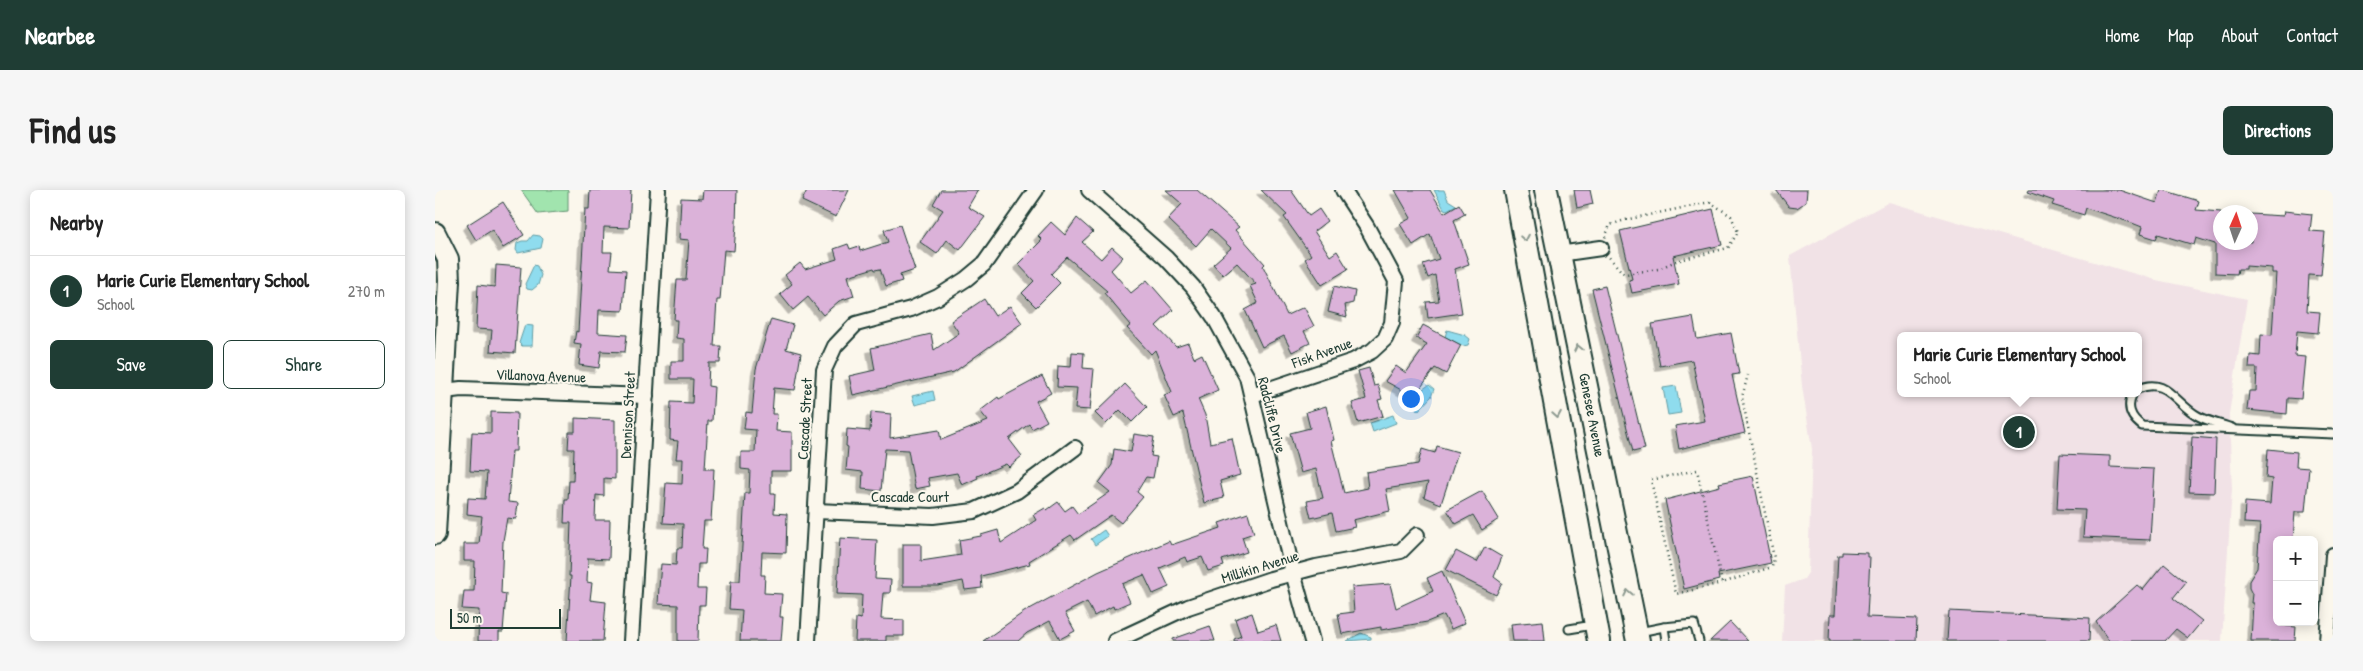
<!DOCTYPE html>
<meta charset="utf-8">
<style>
body{margin:0;font-family:"Patrick Hand",sans-serif;background:#f6f6f6;color:#222}
.controls{position:absolute;right:15px;bottom:15px;display:grid;overflow:hidden;border-radius:8px;box-shadow:0 2px 12px #0003}
.controls button{width:45px;height:45px;display:grid;place-items:center;padding:0;border:0;border-bottom:1px solid #e0e0e0;background:#fff;color:#222;font:25px sans-serif}
.compass{position:absolute;left:1778px;top:15px;width:45px;height:45px;border-radius:50%;background:#fff;box-shadow:0 2px 12px #0003;rotate:3deg}
.scale{position:absolute;left:15px;bottom:12px;width:111px;box-sizing:border-box;padding-left:5px;border:2px solid #1f3d34;border-top:0;font-size:14px;line-height:18px;white-space:nowrap;color:#1f3d34;-webkit-text-stroke:4px #fbf7ec;paint-order:stroke}
.you{position:absolute;left:975px;top:208px;width:18px;height:18px;margin:-12px;border:4px solid #fff;border-radius:50%;background:#1a73e8;box-shadow:0 0 0 8px #1a73e833}
.badge{display:grid;place-items:center;width:32px;height:32px;border-radius:50%;background:#1f3d34;color:#fff;font-size:16px;font-weight:700}
.pin{position:absolute;translate:-50% -50%;border:2px solid #fff;box-shadow:0 1px 5px #0006}
.popup{position:absolute;left:1462px;top:142px;width:245px;height:65px;box-sizing:border-box;display:grid;place-content:center;border-radius:8px;background:#fff;filter:drop-shadow(0 1px 4px #0005);font-size:16px;white-space:nowrap;color:#767676}
.popup b{font-size:19px;color:#222}
.popup::after{content:'';position:absolute;left:50%;top:100%;margin-left:-10px;border:10px solid transparent;border-top-color:#fff}
.list{margin:0;padding:0;list-style:none}
h2{display:flex;justify-content:space-between;align-items:center;height:65px;margin:0;padding:0 20px;font-size:21px}
h2 small{font-size:16px;font-weight:400;color:#767676}
.list li{display:grid;grid-template-columns:32px 1fr auto;gap:15px;align-items:center;box-sizing:border-box;height:70px;padding:0 20px;border-top:1px solid #e0e0e0}
.list b{display:block;font-size:19px;white-space:nowrap}
.list p{margin:0;font-size:16px;white-space:nowrap;color:#767676}
.list em{font-size:16px;font-style:normal;color:#767676}
.actions{display:flex;gap:10px;padding:15px 20px}
.actions a{flex:1;padding:11px 0;border:1px solid #1f3d34;border-radius:8px;text-align:center;font-size:18px;color:#1f3d34}
.actions .main{background:#1f3d34;color:#fff}
.map{position:relative;flex:none;width:1898px;height:451px;overflow:hidden;border-radius:8px}
header{display:flex;align-items:center;gap:30px;box-sizing:border-box;height:70px;padding:0 25px;background:#1f3d34;color:#fff}
header strong{font-size:24px}
nav{display:flex;gap:28px;margin-inline-start:auto;font-size:18px}
.intro{display:flex;align-items:center;justify-content:space-between;box-sizing:border-box;height:120px;padding:0 30px}
h1{margin:0;font-size:35px}
.button{padding:12px 22px;border-radius:8px;background:#1f3d34;color:#fff;font-size:18px;font-weight:700}
main{display:flex;gap:30px;padding:0 30px}
aside{flex:1;background:#fff;border-radius:8px;box-shadow:0 2px 12px #0003}
.map>svg:first-child{display:block}
</style>
<header>
<strong>Nearbee</strong>
<nav><a>Home</a><a>Map</a><a>About</a><a>Contact</a></nav>
</header>
<div class="intro"><h1>Find us</h1><a class="button">Directions</a></div>
<main>
<aside>
<h2>Nearby<small></small></h2>
<ul class="list">
<li><span class="badge">1</span><div><b>Marie Curie Elementary School</b><p>School</p></div><em>270 m</em></li>
</ul>
<div class="actions"><a class="main">Save</a><a>Share</a></div>
</aside>
<div class="map">
<svg width="1898" height="451" viewBox="0 0 1898 451">
<defs>
<filter id="shadow"><feDropShadow dx="-4.5" dy="4.5" stdDeviation="0" flood-color="#0004"/></filter>
</defs>
<rect width="100%" height="100%" fill="#fbf7ec"/>
<filter id="ink" filterUnits="userSpaceOnUse"><feTurbulence type="fractalNoise" baseFrequency=".02" numOctaves="2"/><feDisplacementMap in="SourceGraphic" scale="10" xChannelSelector="R" yChannelSelector="G"/><feConvolveMatrix kernelMatrix="1 2 1 2 8 2 1 2 1" color-interpolation-filters="sRGB"/></filter>
<g filter="url(#ink)">
<path fill="#f1e2e6" fill-rule="evenodd" d="M1454 12 1721 90 1812 109 1794 224 1797 299 1787 451H1347L1350 396 1369 389 1373 383 1377 259 1367 196 1355 66ZM1465 146H1703V203H1465Z"/>
<path fill="#a1e4ae" stroke="#609071" d="M86 0H133V21L103 24Z"/>
<g fill="#8fdcee" stroke="#629ca4">
<path d="M999 0H1009L1013 10 1021 15 1012 20 1009 19Z"/>
<path d="M98 45 105 46 108 49 106 58 83 63 81 60 82 53 87 51H93Z"/>
<path d="M99 75 102 76 106 85 103 95 97 100 92 99 90 94Z"/>
<path d="M90 135 98 136 97 156H87L84 153Z"/>
<path d="M1012 140 1030 145 1035 149 1033 155 1028 156 1010 147Z"/>
<path d="M994 195 999 199 996 207 983 221 977 214 984 206 985 201Z"/>
<path d="M1241 196 1246 223 1233 225 1228 198Z"/>
<path d="M498 201 500 210 480 215 477 206Z"/>
<path d="M958 225 961 233 938 242 935 233Z"/>
<path d="M669 340 673 346 660 355 656 349Z"/>
<path d="M926 443 936 447V449L912 451Z"/>
</g>
<g fill="#dbb2d9" stroke="#1f3d34" filter="url(#shadow)">
<path d="M155 0H196L194 38 169 37 168 62H177L175 79 191 80 188 121 164 120 163 143 192 145 190 162 166 161 164 178 144 175 146 154 139 153 141 141 143 142 150 19H154Z"/>
<path d="M268 0H302L301 35 299 61 289 60 285 110H282L279 156H286L285 173H274L273 196 279 197 277 231H273L270 279H279L278 297 276 331H269L267 359H271L270 374H263L262 399H271L270 415H264L263 451H243V415L223 414 224 397 226 374 241 375 242 358H247L248 334 228 333 231 293 247 294 248 269H241L243 251 235 250 236 212 257 213 258 189H236V171H249V149L241 148 242 130H239L242 90H251L254 50 244 49 246 8 267 9Z"/>
<path d="M372 0H414L401 27 367 11Z"/>
<path d="M506 0H543L533 17 550 27 525 60 512 50 502 64 485 52 508 20 498 14Z"/>
<path d="M731 0H762L804 37 800 40 830 74 828 76 852 125 869 117 879 136 869 141 875 153 857 162 849 146 827 157 810 120 823 113 815 96 821 94 802 73 788 85 778 74 796 58 776 39 761 56 733 29 747 14Z"/>
<path d="M826 0H856L874 26 884 19 892 31 879 41 895 66 902 61 913 79 887 95 870 69 876 65 849 27 852 25Z"/>
<path d="M960 0H995L1009 23 1024 14 1030 24 1019 30 1034 74 1020 79 1027 123 993 128 991 112 1004 111 1000 85 993 88 988 74 1004 69 995 44 978 55 965 34 976 28Z"/>
<path d="M1139 0H1155L1158 14 1142 18Z"/>
<path d="M1341 0H1372L1371 12 1362 18 1354 17Z"/>
<path d="M1594 0H1684L1722 13 1726 0H1728L1764 11 1761 20 1786 22V52H1816V24L1848 26 1849 21 1877 24 1875 41 1890 42 1886 86 1874 85 1872 121 1885 122 1883 143 1862 141 1860 166 1870 167 1866 209 1853 208 1852 224 1812 220 1814 201H1821L1822 178H1814L1815 165 1825 166 1826 144 1837 145 1841 83H1837V78L1811 76V79H1803L1802 84 1780 83V54L1761 48 1759 55 1723 44 1721 49 1705 44 1707 37 1697 33 1651 18 1649 25 1617 15 1619 11 1593 2Z"/>
<path d="M68 12 89 45 68 58 57 40 41 50 32 35Z"/>
<path d="M1278 19 1287 55 1238 66 1244 94 1197 103 1194 90 1197 89 1185 41Z"/>
<path d="M642 28 658 42 647 52 666 69 677 57 688 67 676 80 696 103 712 90 738 120 721 136 741 157 753 153 759 168 767 164 783 200 763 209 770 225 775 253 797 248 805 285 785 291 789 308 769 313 748 223 739 227 729 205 737 202 720 160 716 164 692 138 696 135 669 103 672 101 632 67 616 84 625 93 601 117 587 103 599 91 583 74 607 50 603 46 616 32 630 45Z"/>
<path d="M465 35 480 80 465 85 467 91 451 96 445 79 440 80 439 78 413 86 419 106 404 111 388 125 373 107 358 120 345 104 357 94 350 85 365 73 370 79 402 69 399 59 413 54 415 59 424 56 425 61 453 52 449 40Z"/>
<path d="M61 75 86 77 80 163 55 161 57 140 41 139 43 95 60 97Z"/>
<path d="M899 96 920 101 918 113 910 115 912 127 893 122Z"/>
<path d="M1170 96 1210 259 1198 262 1157 99Z"/>
<path d="M549 109 560 126 575 116 587 133 519 182 418 205 414 186 440 180 436 158 496 144 499 160 524 143 516 131Z"/>
<path d="M1258 127 1262 149 1296 143 1304 184 1297 185 1310 243 1244 259 1240 236 1270 231 1257 170 1225 176 1217 134Z"/>
<path d="M336 129 358 135 351 159 366 163 360 200 339 198 337 224H342L341 241 357 242V281H336V304H340L339 323 352 324 351 363 327 362 326 385H330L329 403 347 404 345 427H348L346 451H305L307 420 294 419 296 391H305L310 303H314L315 280 306 279V262H320L321 240 309 239 311 222 317 223 321 179Z"/>
<path d="M988 135 1026 155 1011 184 1000 178 979 207 950 191 961 176 971 183 992 154 981 148Z"/>
<path d="M637 162 649 163 648 178 659 179 655 220 640 219 642 198 622 197 623 176 636 177Z"/>
<path d="M934 178 939 196 943 195 947 209 943 210 948 226 923 233 917 213 931 209 923 181Z"/>
<path d="M607 186 616 203 601 211 612 231 597 239 594 234 574 249 587 266 574 277 571 274 542 286 543 288 527 295 522 283 493 288 495 296 480 299 473 260 450 259 446 301 427 299 428 282 411 280 413 257 411 256 412 239 435 241 436 222 456 224 455 248 504 240 506 250 553 231 545 221 563 207 564 209Z"/>
<path d="M690 194 712 217 697 232 685 220 671 234 660 223Z"/>
<path d="M891 216 899 250 896 251 909 303 933 298 931 282 983 274 987 259 1000 263 1002 256 1023 262 1006 314 989 307 993 292 951 299 955 321 918 330 920 337 901 341 897 323 876 328 872 311 888 308 881 279 866 283 855 243 875 238 871 222Z"/>
<path d="M56 222 82 223 81 261H77L73 312 83 313 81 329 72 328 68 351 66 403 71 404 68 442H64V451H43L44 420 27 419 29 401H39L40 371H29V354H44L47 326 32 324 33 308 50 309 52 282 35 281 37 242 56 243Z"/>
<path d="M140 228 180 230V289L169 288V306L161 305 160 330H175L174 369 153 368 152 392 157 393 155 410 171 412 168 451H132L136 386H134L136 333H129L130 310H133L134 291H138L139 259H133L134 242H140Z"/>
<path d="M699 244 719 247 716 266 722 267 718 288 711 287 702 302 708 307 686 333 676 325 640 350 636 345 594 371 595 374 546 386 547 398 530 400 528 391 503 396H468V354H486V371L526 365 524 350 546 346V345L563 340 566 353 601 330 598 325 610 318 612 320 623 312 630 321 637 316 643 324 675 302 664 293 677 275 679 259 696 262Z"/>
<path d="M1757 247 1781 249 1779 303 1754 302Z"/>
<path d="M1833 259 1862 262 1861 277 1874 278 1870 322H1860L1858 350H1842V432H1851V436L1861 437 1860 451H1816L1818 413H1816L1817 404 1814 398V391L1822 378 1825 334 1809 333 1810 312 1835 314 1837 289 1831 288Z"/>
<path d="M1625 264 1675 266V277L1719 279 1715 350 1648 347 1650 320 1622 319Z"/>
<path d="M1318 286 1336 373 1283 384 1284 390 1249 399 1230 310 1285 296 1284 293Z"/>
<path d="M1047 301 1064 329 1047 340 1038 325 1021 334 1012 320Z"/>
<path d="M813 323 819 343 807 347 812 362 787 370 789 376 773 381 767 367 752 372 750 367 725 378 734 397 718 404 709 385 687 394 695 412 679 419 678 416 659 426 652 412 630 423 640 441 625 449 615 431 592 443 583 451H548L589 422 663 382 734 351 736 355 786 338 784 333Z"/>
<path d="M405 348 442 350 440 389 456 390 455 403H448L446 429 469 430V446H451V451H420L421 428 426 429 427 405 402 404Z"/>
<path d="M1050 357 1067 367 1059 387 1067 393 1061 405 1011 380 1021 361 1042 372Z"/>
<path d="M1407 362 1432 363V367H1435L1432 427 1482 429 1481 451H1394L1395 425H1400L1403 365H1407Z"/>
<path d="M1729 374 1751 392 1738 408 1767 431 1753 448 1741 439 1730 451H1674L1661 432 1702 395 1708 400Z"/>
<path d="M1007 381 1030 433 1016 439 1009 425 992 432 946 440V437L907 444 903 424 919 422 917 397 955 394 961 418 998 401 992 388Z"/>
<path d="M1514 421 1655 428 1654 451H1512Z"/>
<path d="M817 423 823 441 841 435 846 451H799V449L806 446 800 429Z"/>
<path d="M1108 431 1110 451H1078L1076 434Z"/>
<path d="M1295 432 1313 451H1275Z"/>
<path d="M775 436 780 451H738V449Z"/>
</g>
<g fill="none" stroke-linecap="round" stroke-linejoin="round">
<g stroke="#1f3d34" stroke-width="11">
<g id="lane">
<path d="M1703 199C1732 186 1740 214 1763 226 1774 232 1786 234 1797 238"/>
<path d="M1698 203C1691 217 1695 227 1707 236L1898 244"/>
<path d="M1134 439 1158 435"/>
<path d="M1204 442 1229 437"/>
<path d="M1231 451 1229 437 1259 434 1264 451"/>
</g>
</g>
<g stroke="#1f3d34" stroke-width="18">
<g id="street">
<path d="M654 0 731 68 758 97 779 127 812 187 858 383 877 451"/>
<path d="M1124 64 1166 58"/>
<path d="M1 202 26 199 211 206"/>
<path d="M817 205 918 171 937 161 950 149 957 133 961 91 932 37 908 0"/>
<path d="M381 321 498 326 539 321 582 301 640 258"/>
<path d="M196 451 223 0"/>
<path d="M373 451 389 180 400 156 421 134 476 119 503 107 531 89 549 74 601 0"/>
<path d="M680 451 753 417 836 389 881 377 966 361 982 345"/>
<path d="M1892 451 1898 365"/>
</g>
</g>
<g stroke="#1f3d34" stroke-width="24">
<path id="secondary" d="M0 43 13 69 14 91 0 344"/>
</g>
<g stroke="#1f3d34" stroke-width="26">
<g id="primary">
<path d="M1081 0 1164 451"/>
<path d="M1111 0 1203 451"/>
</g>
</g>
<g stroke="#1f3d34" stroke-width="2.5" stroke-dasharray="1 4" stroke-linecap="butt">
<path d="M1275 12 1296 26 1303 42 1293 58 1241 71 1223 79 1191 84 1187 82 1166 58 1175 35 1190 30Z"/>
<path d="M1287 393 1241 404 1216 290 1262 280 1287 393 1337 377 1339 368 1307 207 1313 185"/>
</g>
<use href="#lane" stroke="#fbf7ec" stroke-width="7"/>
<use href="#street" stroke="#fbf7ec" stroke-width="14"/>
<use href="#secondary" stroke="#fbf7ec" stroke-width="20"/>
<use href="#primary" stroke="#fbf7ec" stroke-width="22"/>
</g>
<defs><path id="oneway-chevron" d="M-2-3.5L2.5 0L-2 3.5" fill="none" stroke-width="1.6" stroke-linecap="round" stroke-linejoin="round" transform="scale(1.25)"/></defs>
<g stroke="#8d9a90">
<use href="#oneway-chevron" transform="translate(1090 48) rotate(79)"/>
<use href="#oneway-chevron" transform="translate(1143 158) rotate(-102)"/>
<use href="#oneway-chevron" transform="translate(1122 225) rotate(80)"/>
<use href="#oneway-chevron" transform="translate(1193 403) rotate(-102)"/>
</g>
</g>
<g text-anchor="middle" stroke-width="4" stroke-linejoin="round" paint-order="stroke">
<g font-size="15" fill="#1f3d34" stroke="#fbf7ec">
<text transform="translate(887 163) rotate(-20)" y="5">Fisk Avenue</text>
<text transform="translate(106 186) rotate(2)" y="5">Villanova Avenue</text>
<text transform="translate(193 225) rotate(-87)" y="5">Dennison Street</text>
<text transform="translate(837 225) rotate(76)" y="5">Radcliffe Drive</text>
<text transform="translate(1157 225) rotate(79)" y="5">Genesee Avenue</text>
<text transform="translate(370 229) rotate(-87)" y="5">Cascade Street</text>
<text x="475" y="312">Cascade Court</text>
<text transform="translate(825 377) rotate(-17)" y="5">Millikin Avenue</text>
</g>
</g>
</svg>
<div class="controls">
<button>+</button>
<button>−</button>
</div>
<svg class="compass" viewBox="-18 -18 36 36"><path d="M0-13l5 13h-10z" fill="#e53935"/><path d="M0 13l5-13h-10z" fill="#767676"/></svg>
<div class="scale">50 m</div>
<div class="you"></div>
<div class="pin badge" style="left:1584px;top:242px">1</div>
<div class="popup"><b>Marie Curie Elementary School</b>School</div>
</div>
</main>
